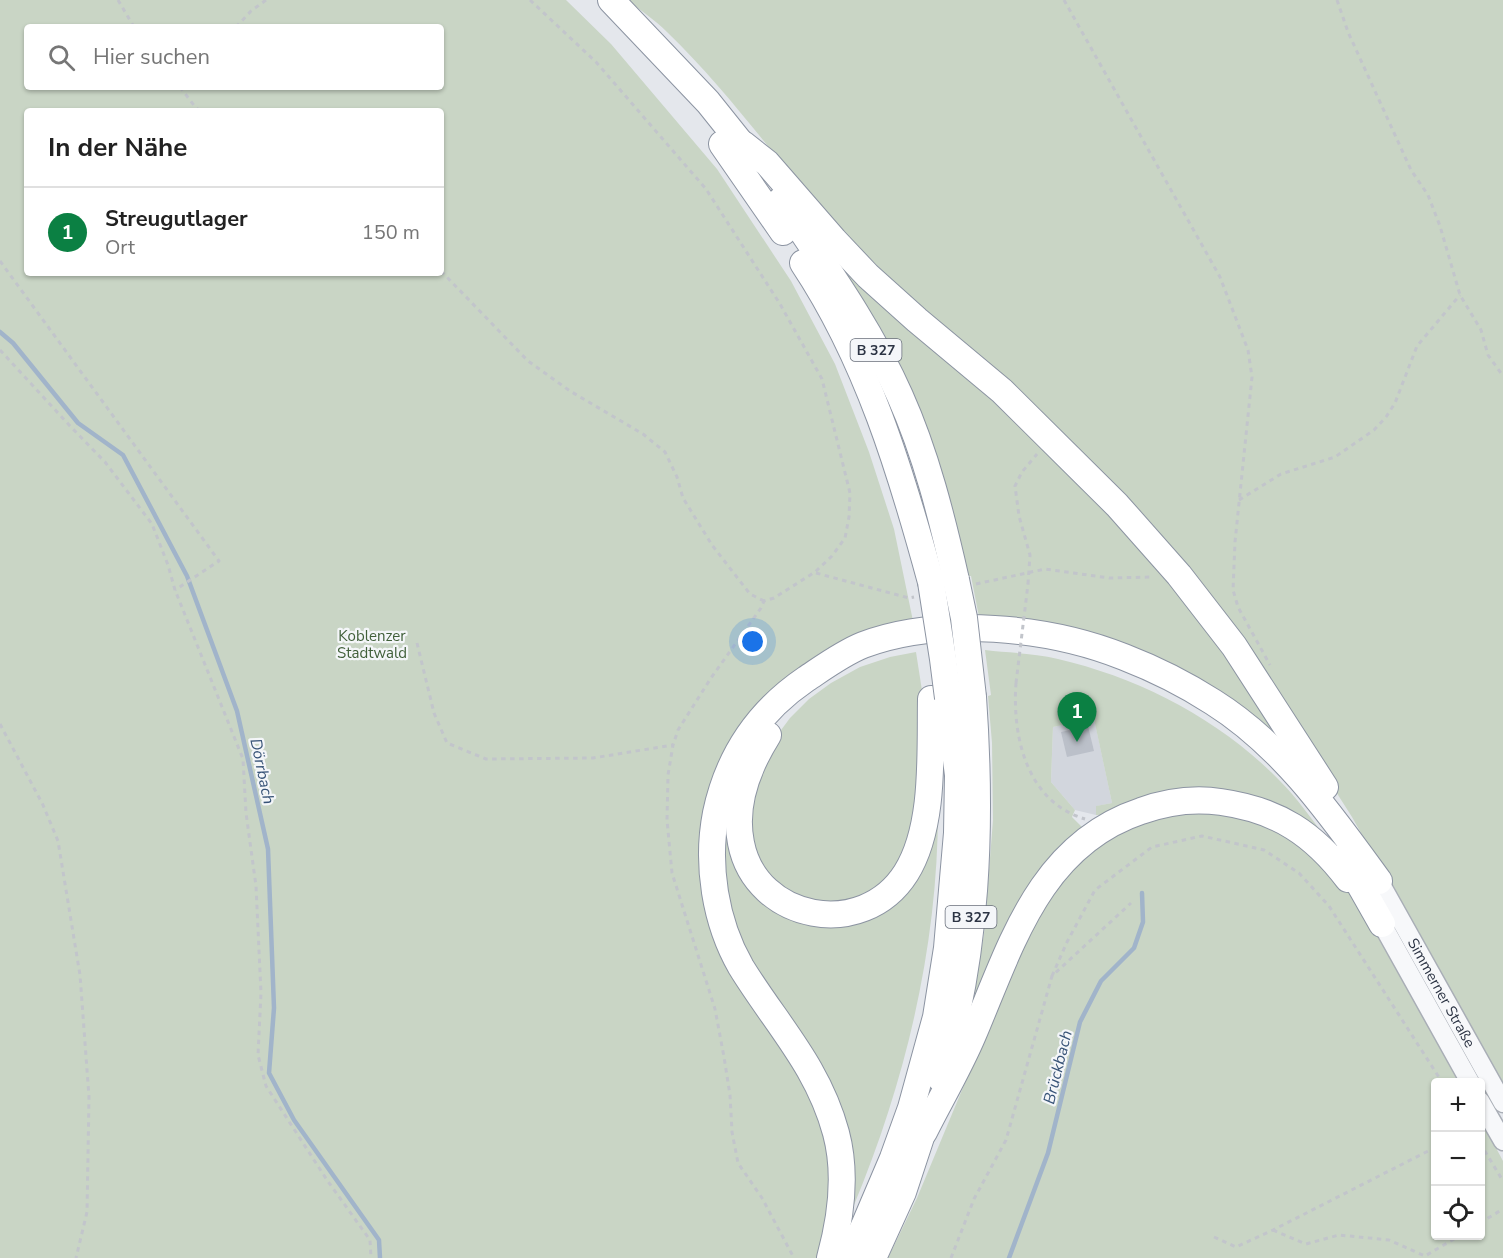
<!DOCTYPE html>
<html lang="de">
<meta charset="utf-8">
<style>
body{margin:0;font-family:"Nunito Sans",sans-serif;background:#f6f6f6;color:#222}
.controls{position:absolute;right:18px;bottom:18px;display:grid;overflow:hidden;border-radius:6px;box-shadow:0 2px 4px #0004}
.controls button{width:54px;height:54px;display:grid;place-items:center;padding:0;border:0;border-bottom:2px solid #e0e0e0;background:#fff;color:#222;font:30px sans-serif}
.you{position:absolute;left:753px;top:642px;width:21px;height:21px;margin:-15px;border:4px solid #fff;border-radius:50%;background:#1a73e8;box-shadow:0 0 0 9px #1a73e833}
.badge{display:grid;place-items:center;width:39px;height:39px;border-radius:50%;background:#0b8043;color:#fff;font-size:20px;font-weight:700}
.pin{position:absolute;translate:-50% -50px;filter:drop-shadow(0 2px 3px #0008)}
.pin::after{content:'';position:absolute;top:32px;width:21px;height:18px;background:inherit;clip-path:polygon(0 0,100% 0,50% 100%)}
.list{margin:0;padding:0;list-style:none}
h2{display:flex;justify-content:space-between;align-items:center;height:78px;margin:0;padding:0 24px;font-size:26px}
h2 small{font-size:20px;font-weight:400;color:#767676}
.list li{display:grid;grid-template-columns:39px 1fr auto;gap:18px;align-items:center;box-sizing:border-box;height:90px;padding:0 24px;border-top:2px solid #e0e0e0}
.list b{display:block;font-size:22px;white-space:nowrap}
.list p{margin:0;font-size:20px;white-space:nowrap;color:#767676}
.list em{font-size:20px;font-style:normal;color:#767676}
.icon{flex:none;width:33px;height:33px;fill:none;stroke:currentColor;stroke-width:2;stroke-linecap:round;stroke-linejoin:round}
.map{position:relative;flex:none;width:1503px;height:1258px;overflow:hidden}
.search{position:absolute;background:#fff;box-shadow:0 2px 4px #0004;left:24px;top:24px;width:420px;height:66px;display:flex;align-items:center;gap:15px;box-sizing:border-box;padding:0 21px;border-radius:6px;color:#767676;font-size:22px}
.panel{position:absolute;background:#fff;box-shadow:0 2px 4px #0004;left:24px;top:108px;width:420px;height:168px;border-radius:6px}
.map>svg:first-child{display:block}
</style>
<div class="map">
<svg width="1503" height="1258" viewBox="0 0 1503 1258">
<rect width="100%" height="100%" fill="#e4e7ec"/>
<path fill="#d2d6dd" d="M1094 718 1112 803 1097 806 1096 815 1075 810 1051 782 1053 727Z"/>
<g fill="#c9d5c5" fill-rule="evenodd">
<path d="M0 0H566L611 44 717 169 791 281 835 364 869 452 894 529 913 621 791 677 706 877 824 1116 834 1189 819 1258H0ZM27 27H441V87H27ZM27 111H441V273H27Z"/>
<path d="M627 0H1503V1086L1352 817 1277 699 1279 691 1258 660 904 296 866 259 812 194 809 197C763 141 719 82 667 32 655 20 640 10 627 0Z"/>
<path d="M829 248 999 399 1107 510 1190 608 1252 693 1271 719 1280 744 1217 693 980 622 971 576H967Z"/>
<path d="M985 650C1009 653 1034 653 1058 659 1140 678 1221 720 1280 781 1297 798 1311 818 1326 838L1278 810 1096 815V806L1112 803 1094 719 1053 727 1051 782 1075 810 1072 817 1086 831 968 1024 984 934 993 820 992 743 988 696 991 695Z"/>
<path d="M916 652 925 710 918 814 890 885 838 910 773 887 745 828 761 757 790 718 809 699 831 683 860 667 890 657Z"/>
<path d="M938 810C938 945 906 1080 854 1205L844 1202 797 1038 725 915 718 829 733 830 772 903 868 914Z"/>
<path d="M1202 811 1264 820 1325 860 1363 908 1460 1082H1436V1236H1480L1481 1120 1503 1161V1258H888L917 1198 972 1066 1007 974 1045 899 1087 852 1149 818Z"/>
</g>
<g fill="none" stroke-linecap="round" stroke-linejoin="round">
<g stroke="#a1b4ca" stroke-width="4.5">
<path d="M0 332 13 343 78 423 123 455 187 576 237 711 268 849 274 1008 269 1073 294 1120 379 1240 380 1258"/>
<path d="M1009 1258 1048 1153 1080 1022 1101 981 1134 948 1143 922 1142 893"/>
</g>
</g>
<path fill="#bbc0c9" d="M1088 726 1094 751 1067 757 1061 732Z"/>
<g fill="none" stroke-linecap="round" stroke-linejoin="round">
<g stroke="#a9aeb6" stroke-width="21">
<g id="minor">
<path id="s1" d="M1379 881 1503 1103"/>
<path d="M1382 924 1470 1082"/>
<path d="M1480 1101 1503 1141"/>
</g>
</g>
<g stroke="#8c94a2" stroke-width="28">
<g id="highway">
<path d="M611 0 708 102 752 157"/>
<path d="M722 144 783 232"/>
<path d="M743 144 767 163 834 240 868 276 917 320 1002 391 1117 505 1179 575 1234 646 1325 787"/>
<path d="M781 200C823 263 869 326 900 396 926 454 942 518 956 580"/>
<path d="M803 263C867 359 901 472 931 582"/>
<path d="M768 735C748 767 733 804 741 843 756 921 863 941 906 873 935 827 930 753 931 699"/>
<path d="M1344 857 1382 924"/>
<path d="M940 1078C978 955 982 824 973 697"/>
<path d="M924 1132C940 1100 959 1068 973 1035 1011 946 1039 845 1141 811 1166 802 1194 798 1221 802 1278 810 1314 834 1348 879"/>
<path d="M830 1258C841 1218 847 1174 836 1133 818 1066 776 1024 741 967 715 922 706 864 716 813 728 756 759 711 806 679 824 667 843 653 863 645 940 616 1049 627 1124 657 1155 669 1185 684 1213 702 1283 746 1331 815 1379 881"/>
<path d="M849 1258 864 1226 893 1158 911 1108 936 1017 947 948 957 833 958 775 948 698"/>
<path d="M873 1258 903 1192 928 1116"/>
</g>
</g>
<g stroke="#c2c5cb" stroke-width="3" stroke-dasharray="4.5 4.5" stroke-linecap="butt">
<path d="M118 0 134 27"/>
<path d="M530 0 596 62 706 189 780 304 822 379 850 493 849 517 845 538 832 556 815 572 774 598 764 601 761 608 711 678 678 730 673 745 668 775 667 820 672 873 715 1009 724 1057 730 1095 732 1132 738 1163 762 1198 794 1258"/>
<path d="M1064 0 1220 277 1248 350 1252 377 1235 542 1233 590 1238 607 1270 665"/>
<path d="M1337 0 1348 32 1411 170 1428 195 1440 226 1460 295 1481 330 1488 355 1503 376"/>
<path d="M236 27 251 11 266 0"/>
<path d="M180 87 196 108 201 111"/>
<path d="M0 261 219 561 175 590"/>
<path d="M441 271 528 361 570 391 643 434 665 452 677 477 683 498 712 545 750 594 764 601"/>
<path d="M0 350 70 426 105 462 152 524 168 565 175 590 243 759 246 813 256 886 261 993 258 1055 266 1086 327 1180 370 1240 371 1258"/>
<path d="M1239 500 1281 474 1335 457 1374 430 1386 417 1395 403 1417 346 1460 295"/>
<path d="M816 573 909 598 914 597"/>
<path d="M976 584 1045 569 1109 578 1153 577"/>
<path d="M1028 584 1030 555 1019 516 1015 486 1022 472 1037 454"/>
<path d="M417 643 434 713 447 743 486 759 593 758 673 745"/>
<path d="M1016 683C1012 737 1027 802 1085 819"/>
<path d="M0 724 43 805 58 841 80 975 89 1097 87 1212 76 1258"/>
<path d="M1052 976 1067 942 1095 890 1152 847 1202 836 1264 850 1299 873 1329 906 1442 1082"/>
<path d="M1480 1143 1503 1181"/>
<path d="M1480 1223 1503 1209"/>
<path d="M1273 1230 1306 1244 1339 1235 1389 1240 1425 1256 1459 1236"/>
<path d="M1214 1237 1236 1247 1273 1230 1436 1147"/>
<path d="M951 1258 974 1199 1006 1140 1052 976 1131 903"/>
</g>
<use href="#minor" stroke="#f7f8fa" stroke-width="18"/>
<use href="#highway" stroke="#fff" stroke-width="26"/>
<g stroke="#8c94a2" stroke-width="28" stroke-linecap="butt">
<g id="highway-bridge">
<path d="M956 580 964 618 973 697"/>
<path d="M931 582 943 659 948 698"/>
</g>
</g>
<path stroke="#c2c5cb" stroke-width="3" stroke-dasharray="4.5 4.5" stroke-linecap="butt" d="M1016 683 1028 584"/>
<use href="#highway-bridge" stroke="#fff" stroke-width="26"/>
</g>
<g text-anchor="middle" stroke-width="4.5" stroke-linejoin="round" paint-order="stroke">
<g fill="#f4f6f9" stroke="#686e7a" stroke-width="1.5">
<rect x="850.5" y="339" width="51" height="22" rx="4.5"/>
<rect x="945.5" y="906" width="51" height="22" rx="4.5"/>
</g>
<g font-size="14" font-weight="bold" fill="#2c3444">
<text x="876" y="355">B 327</text>
<text x="971" y="922">B 327</text>
</g>
<g font-size="15" fill="#405f39" stroke="#f4f6f9">
<text x="372" y="641">Koblenzer<tspan x="372" dy="17">Stadtwald</tspan></text>
</g>
<g font-size="15" fill="#2c3444" stroke="#f4f6f9">
<text dy="5" stroke="none"><textPath href="#s1" startOffset="128">Simmerner Straße</textPath></text>
</g>
<g font-size="16" font-style="italic" fill="#375377" stroke="#f4f6f9">
<text transform="translate(263 771) rotate(78)" y="6">Dörrbach</text>
<text transform="translate(1057 1067) rotate(-76)" y="6">Brückbach</text>
</g>
</g>
</svg>
<div class="controls">
<button>+</button>
<button>−</button>
<button><svg class="icon" aria-label="locate" viewBox="0 0 24 24"><circle cx="12" cy="12" r="6"/><path d="M12 2v4M12 18v4M2 12h4M18 12h4"/></svg></button>
</div>
<div class="you"></div>
<div class="pin badge" style="left:1077px;top:742px">1</div>
<div class="search"><svg class="icon" aria-label="search" viewBox="0 0 24 24"><circle cx="10" cy="10" r="6"/><path d="M15 15l6 6"/></svg>Hier suchen</div>
<section class="panel">
<h2>In der Nähe<small></small></h2>
<ul class="list">
<li><span class="badge">1</span><div><b>Streugutlager</b><p>Ort</p></div><em>150 m</em></li>
</ul>
</section>
</div>
